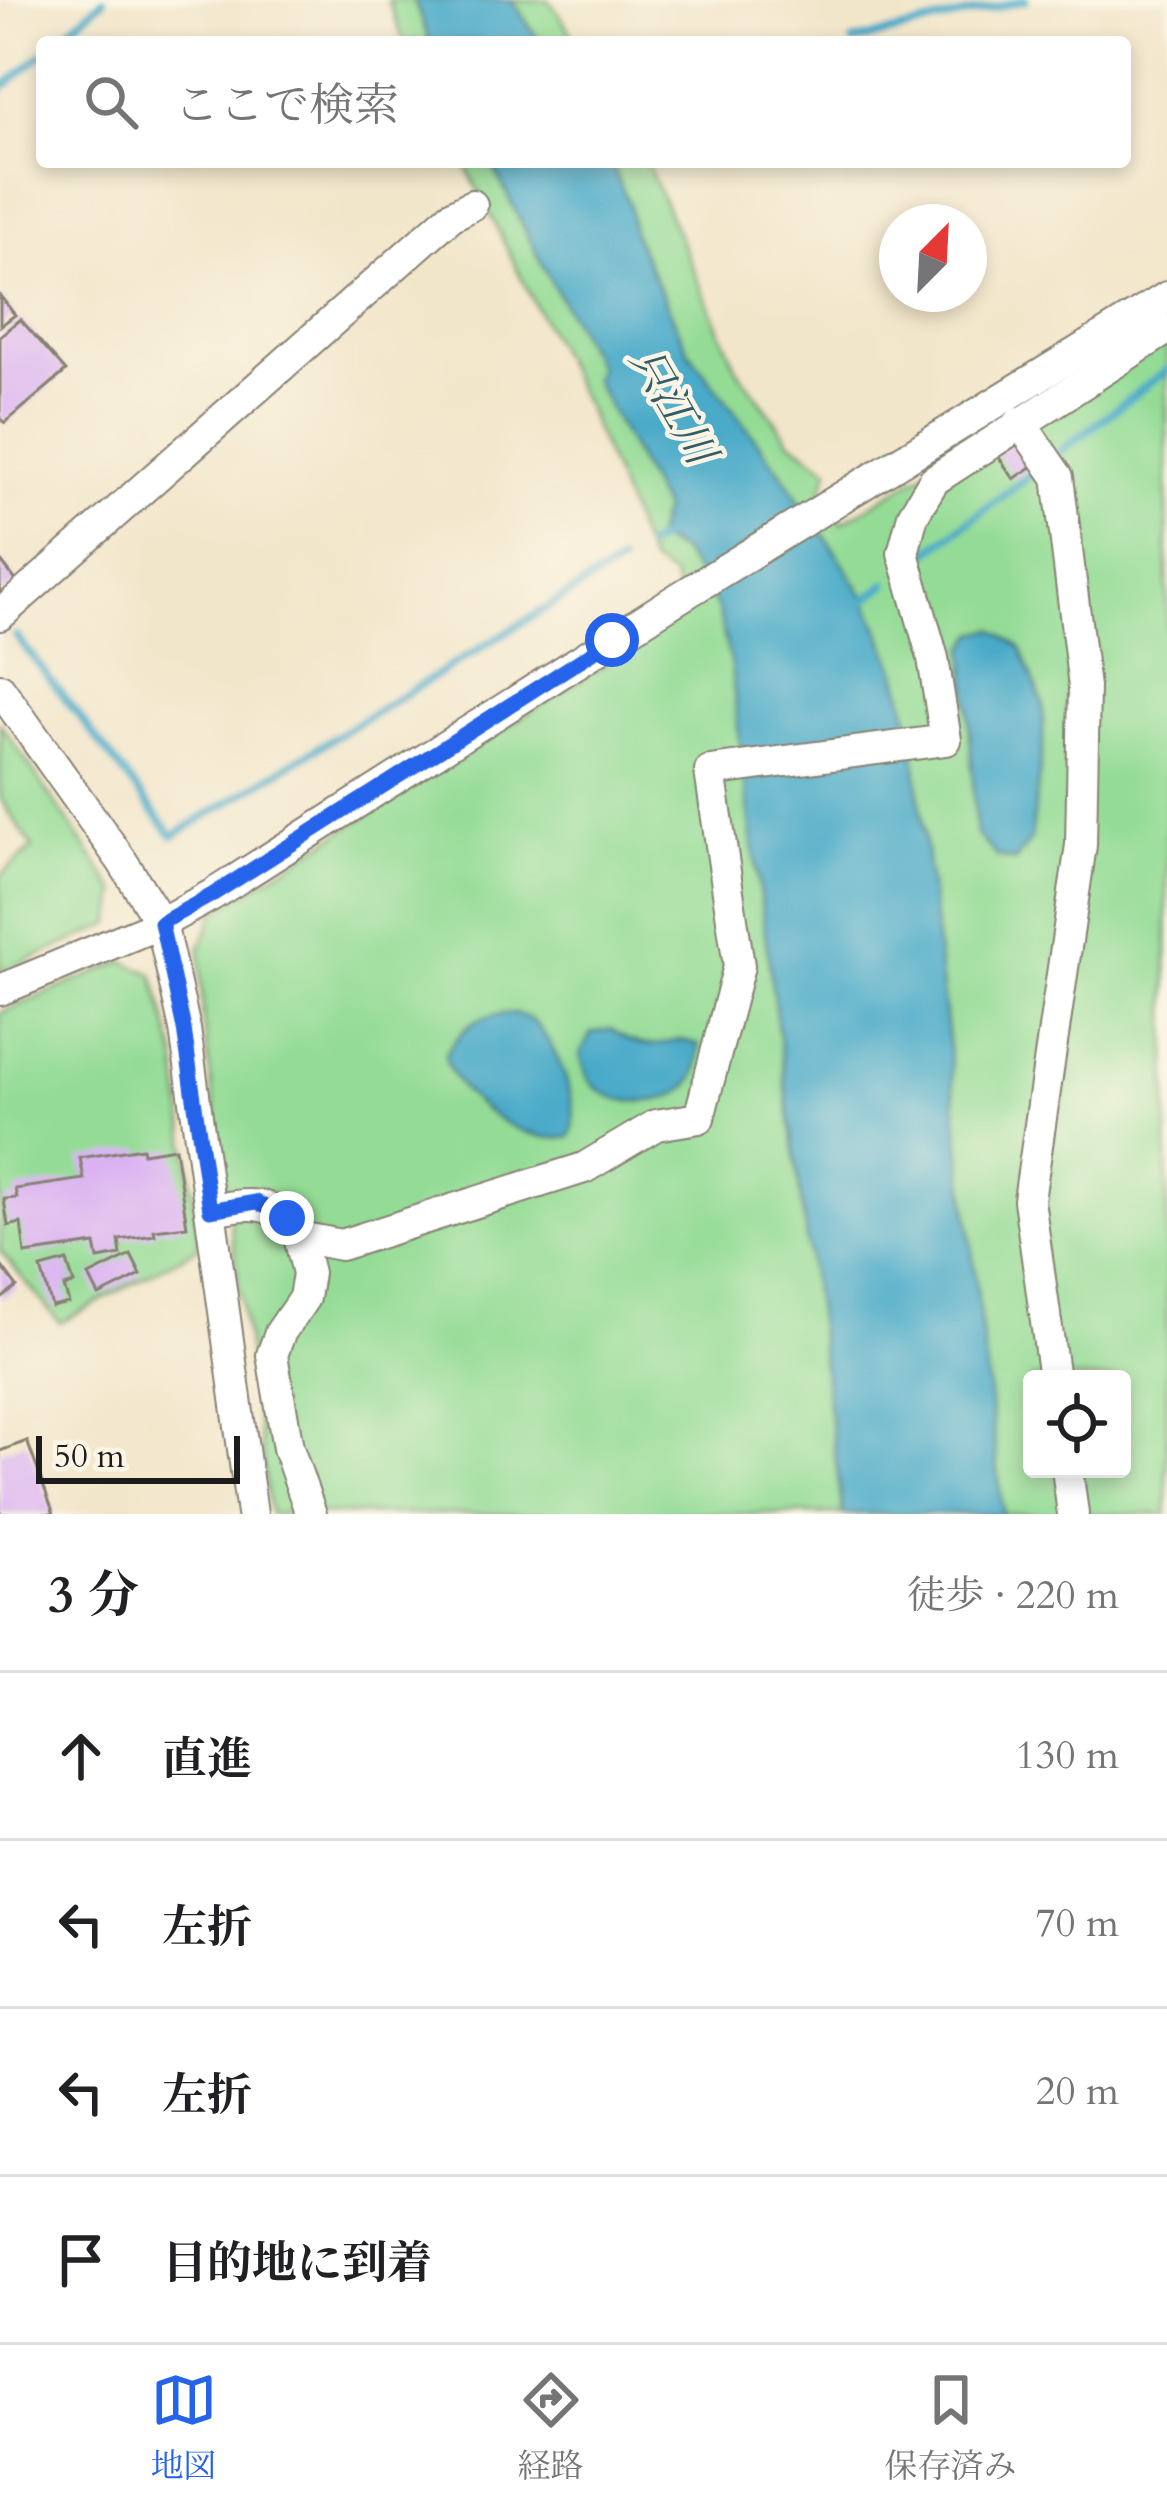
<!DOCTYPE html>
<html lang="ja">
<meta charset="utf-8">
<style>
body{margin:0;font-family:Cardo,"Noto Serif JP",serif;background:#f6f6f6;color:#202124}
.controls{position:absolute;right:36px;bottom:36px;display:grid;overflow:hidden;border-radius:12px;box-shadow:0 6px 18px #0003}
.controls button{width:108px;height:108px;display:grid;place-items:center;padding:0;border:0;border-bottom:3px solid #e0e0e0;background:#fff;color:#202124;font:60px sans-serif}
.compass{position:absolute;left:879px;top:204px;width:108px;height:108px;border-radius:50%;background:#fff;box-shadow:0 6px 18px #0003;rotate:24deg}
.scale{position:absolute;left:36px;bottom:30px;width:204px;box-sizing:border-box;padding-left:12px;border:6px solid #1c1c1c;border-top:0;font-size:33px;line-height:42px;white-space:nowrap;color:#1c1c1c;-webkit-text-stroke:9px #fcf5e5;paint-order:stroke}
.stop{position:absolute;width:36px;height:36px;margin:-27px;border:9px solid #2563eb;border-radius:50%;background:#fff}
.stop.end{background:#2563eb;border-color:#fff;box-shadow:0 3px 12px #0008}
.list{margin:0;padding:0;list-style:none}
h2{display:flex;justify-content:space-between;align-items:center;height:156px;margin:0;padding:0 48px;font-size:51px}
h2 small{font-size:39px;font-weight:400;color:#757577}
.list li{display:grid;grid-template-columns:78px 1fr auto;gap:36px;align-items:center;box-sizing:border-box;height:168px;padding:0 48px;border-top:3px solid #e0e0e0}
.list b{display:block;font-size:45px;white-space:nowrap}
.list em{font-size:39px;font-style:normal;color:#757577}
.icon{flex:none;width:66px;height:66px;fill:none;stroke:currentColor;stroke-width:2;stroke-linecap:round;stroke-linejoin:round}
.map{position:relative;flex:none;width:1167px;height:1514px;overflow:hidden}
.search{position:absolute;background:#fff;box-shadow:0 6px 18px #0003;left:36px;right:36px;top:36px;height:132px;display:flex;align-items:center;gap:30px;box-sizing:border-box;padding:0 42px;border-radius:12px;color:#757577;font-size:45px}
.sheet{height:828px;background:#fff}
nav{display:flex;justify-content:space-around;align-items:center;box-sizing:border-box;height:168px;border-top:3px solid #e0e0e0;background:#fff;font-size:33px;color:#757577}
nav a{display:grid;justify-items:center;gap:6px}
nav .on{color:#2563eb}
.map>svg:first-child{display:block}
</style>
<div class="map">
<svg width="1167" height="1514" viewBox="0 0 1167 1514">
<rect width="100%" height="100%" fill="#fcf5e5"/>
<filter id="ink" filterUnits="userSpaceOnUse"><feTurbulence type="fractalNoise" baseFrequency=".00833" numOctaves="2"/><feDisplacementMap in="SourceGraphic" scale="24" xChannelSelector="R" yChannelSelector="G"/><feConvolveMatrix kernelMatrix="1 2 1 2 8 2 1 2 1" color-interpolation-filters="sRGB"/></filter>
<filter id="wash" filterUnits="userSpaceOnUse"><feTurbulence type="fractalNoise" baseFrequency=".004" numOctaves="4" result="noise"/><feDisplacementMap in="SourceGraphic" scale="48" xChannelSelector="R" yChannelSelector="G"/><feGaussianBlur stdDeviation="2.7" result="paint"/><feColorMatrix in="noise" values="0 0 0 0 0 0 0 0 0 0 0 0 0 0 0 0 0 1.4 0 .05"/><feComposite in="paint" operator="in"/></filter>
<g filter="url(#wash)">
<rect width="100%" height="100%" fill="#f2e6ca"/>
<g fill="#94dc96" stroke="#587c59" stroke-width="3" fill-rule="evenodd">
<path d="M388 0H414L430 42H404Z"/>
<path d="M512 0H549L577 42H540Z"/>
<path d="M464 162H491L544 268 598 367 595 379 663 509 658 541 681 552 696 572 804 511 789 483 689 352 633 233 628 204 610 162H646L737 369 790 441 829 469 821 493 842 523 1167 325V1514H270L203 1020 200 949 215 912 686 613 672 576 650 563 587 409ZM1032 1379H1122V1469H1032Z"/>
<path d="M0 723 117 893 112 924 0 972V876L33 848 0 798Z"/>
<path d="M124 961 153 974 176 1055 199 1247 60 1323 0 1251V1013Z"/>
</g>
<g fill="#4aaac9" stroke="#336372" stroke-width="3">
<path d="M414 0H512L540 42H430Z"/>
<path d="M491 162H610L629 204 633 233 689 352 789 483 804 511 830 543 866 599 897 672 912 731 1003 1514H843L742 762 731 666 718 610 696 572 681 552 655 537 663 509 594 379 598 367 544 268Z"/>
<path d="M994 629 1021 648 1043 704V744L1031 839 1015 861 997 857 976 834 965 649 975 633Z"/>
<path d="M514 1013C520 1015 527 1017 532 1021 555 1041 584 1110 570 1137 525 1146 452 1099 445 1054 468 1022 474 1017 514 1013Z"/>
<path d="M611 1029C623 1037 634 1044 649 1045 673 1046 670 1034 699 1045 698 1053 699 1065 696 1073 684 1109 611 1110 590 1081 585 1075 583 1062 580 1055L591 1033Z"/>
</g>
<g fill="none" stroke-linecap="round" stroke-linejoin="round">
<g stroke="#4aaac9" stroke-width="8">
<path d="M55 42 103 0"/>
<path d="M853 42 1026 0"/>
<path d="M0 90 42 54"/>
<path d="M1061 451 1167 370"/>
<path d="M647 547 666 535"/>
<path d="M923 556 1038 469"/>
<path d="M859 605 886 584"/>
<path d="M16 636 173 836 620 563"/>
</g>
</g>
<g id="blocks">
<g fill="#dab2f2">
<path d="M0 296 15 315 0 326Z"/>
<path d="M20 319 66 371 5 423 0 418V336Z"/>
<path d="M1017 438 1036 464 1014 479 996 453Z"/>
<path d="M0 560 17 582 0 595Z"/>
<path d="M142 1148 143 1153 175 1148 187 1226 154 1230 155 1235 119 1240 121 1255 98 1259 95 1244 25 1254 21 1223 8 1226 4 1199 17 1198 15 1189 84 1179 80 1158Z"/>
<path d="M131 1255 141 1275 99 1296 89 1276Z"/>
<path d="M67 1261 74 1284 64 1287 69 1303 52 1307 41 1268Z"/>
<path d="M0 1264 17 1287 0 1300Z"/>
<path d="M27 1441 54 1514H0V1451Z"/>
</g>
</g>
</g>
<g filter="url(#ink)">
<use href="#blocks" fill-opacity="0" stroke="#878173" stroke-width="3"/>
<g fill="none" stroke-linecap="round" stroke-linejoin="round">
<g stroke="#878173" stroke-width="34">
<g id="minor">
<path d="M1020 422 1058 477 1084 687 1081 845 1029 1200 1054 1379"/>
<path d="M0 615 451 216 472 205"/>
<path d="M0 689 122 861 161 923 185 1029 252 1514"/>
<path d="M0 990 161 923 212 895 672 602 1167 297"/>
<path d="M210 1210C252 1203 273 1197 299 1237L341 1245 584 1168 656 1125 699 1118 739 966 710 771 946 740 933 658 903 553 913 515 934 480 1167 329"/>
<path d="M299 1237 308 1273 304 1298 280 1333 272 1355 288 1448 311 1514"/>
<path d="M1067 1469 1073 1514"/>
</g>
</g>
<use href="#minor" stroke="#fff" stroke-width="30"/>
</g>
</g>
<g fill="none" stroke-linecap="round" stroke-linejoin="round" filter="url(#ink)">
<path stroke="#2563eb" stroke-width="15" d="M287 1218 256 1202 210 1210 184 1029 161 923 212 895 612 640"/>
</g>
<g text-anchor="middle" stroke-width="9" stroke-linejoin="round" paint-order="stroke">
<g font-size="42" font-style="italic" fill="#315c6a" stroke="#fcf5e5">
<text transform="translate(674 405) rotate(60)" y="15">只江川</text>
</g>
</g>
</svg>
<div class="controls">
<button><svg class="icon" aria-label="locate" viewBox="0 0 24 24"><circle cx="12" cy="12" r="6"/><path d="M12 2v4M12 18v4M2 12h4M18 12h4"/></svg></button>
</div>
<svg class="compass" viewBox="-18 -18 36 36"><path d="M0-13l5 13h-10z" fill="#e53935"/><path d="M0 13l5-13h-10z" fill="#757577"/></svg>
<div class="scale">50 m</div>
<div class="stop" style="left:612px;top:640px"></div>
<div class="stop end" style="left:287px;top:1218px"></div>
<div class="search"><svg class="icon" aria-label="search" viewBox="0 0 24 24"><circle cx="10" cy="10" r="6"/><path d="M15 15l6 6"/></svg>ここで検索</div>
</div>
<section class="sheet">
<h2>3 分<small>徒歩 · 220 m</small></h2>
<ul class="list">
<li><svg class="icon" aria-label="ahead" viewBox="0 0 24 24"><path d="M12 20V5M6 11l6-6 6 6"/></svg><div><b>直進</b></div><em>130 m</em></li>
<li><svg class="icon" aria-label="left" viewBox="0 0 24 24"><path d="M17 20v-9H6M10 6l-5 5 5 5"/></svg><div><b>左折</b></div><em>70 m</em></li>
<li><svg class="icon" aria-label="left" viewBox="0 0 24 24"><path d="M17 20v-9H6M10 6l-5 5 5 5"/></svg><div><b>左折</b></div><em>20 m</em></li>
<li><svg class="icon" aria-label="arrive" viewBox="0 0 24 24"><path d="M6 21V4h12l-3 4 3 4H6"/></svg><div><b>目的地に到着</b></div></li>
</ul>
</section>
<nav>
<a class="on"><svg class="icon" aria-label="map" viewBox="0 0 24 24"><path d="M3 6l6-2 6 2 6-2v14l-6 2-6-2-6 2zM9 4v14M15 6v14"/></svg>地図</a>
<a><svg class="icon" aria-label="directions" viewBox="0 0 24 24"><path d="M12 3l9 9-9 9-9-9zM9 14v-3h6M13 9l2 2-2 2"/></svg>経路</a>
<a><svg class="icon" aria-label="saved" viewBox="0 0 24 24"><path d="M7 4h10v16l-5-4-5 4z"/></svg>保存済み</a>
</nav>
